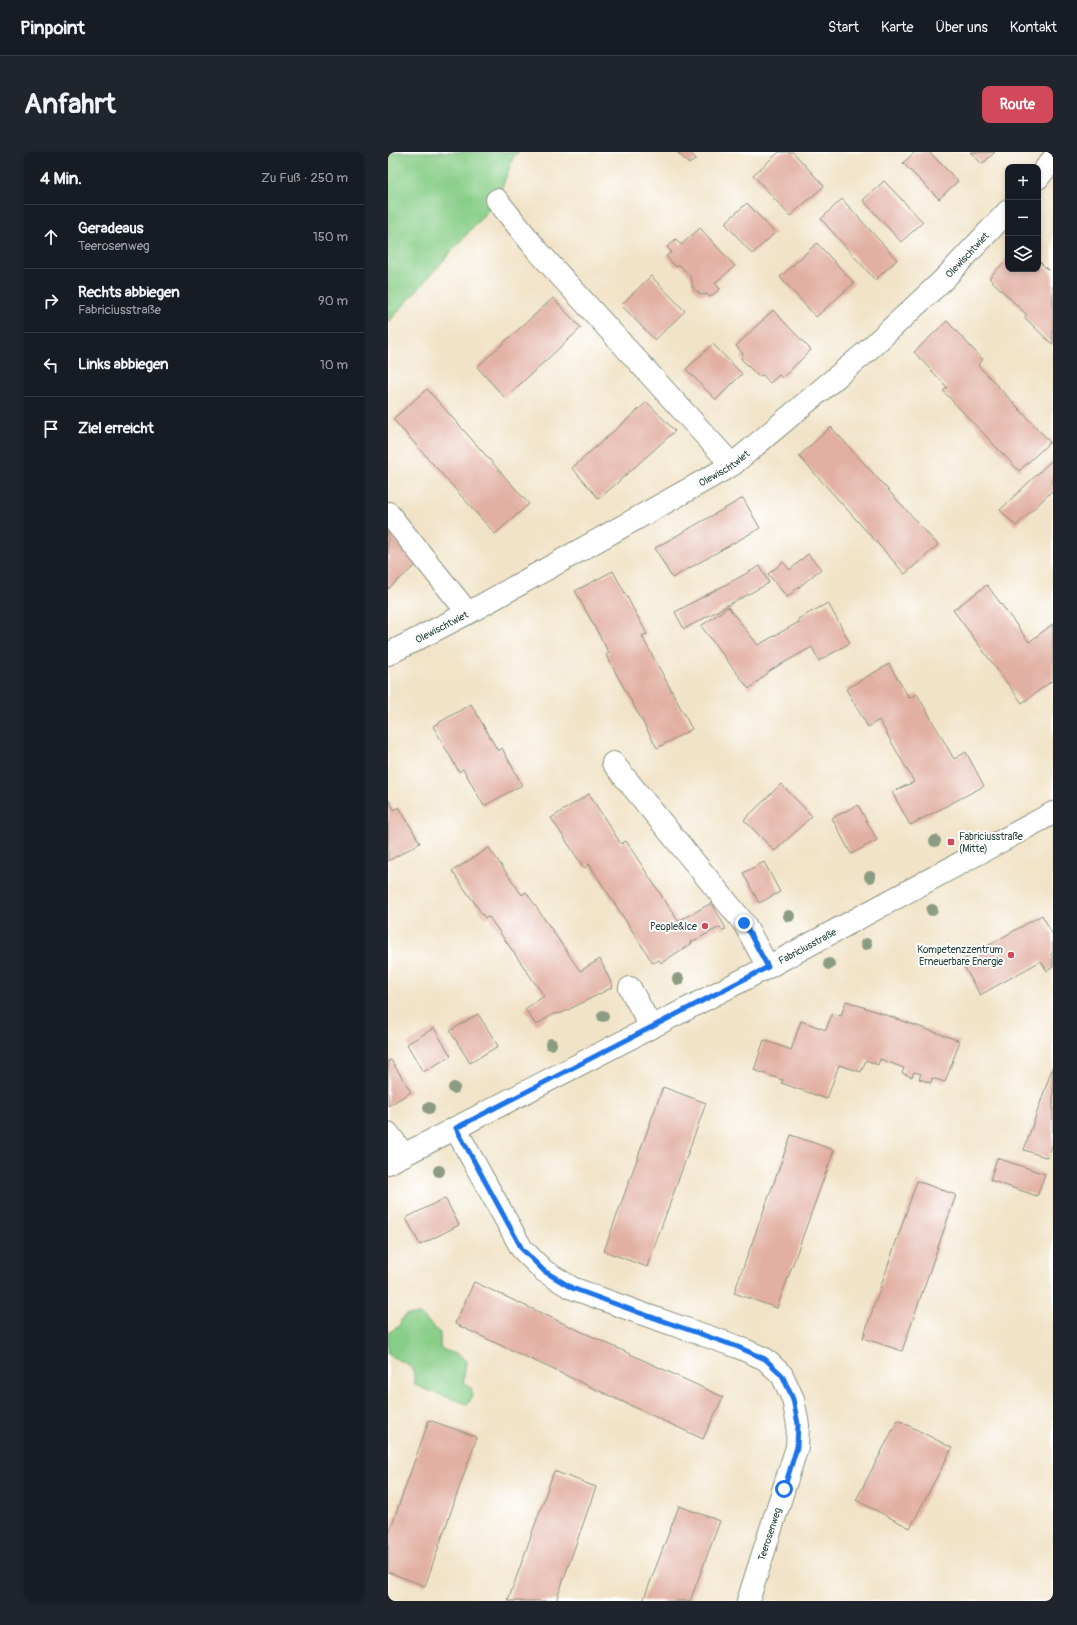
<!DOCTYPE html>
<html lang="de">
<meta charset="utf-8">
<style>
body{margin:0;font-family:Pangolin,sans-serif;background:#20242c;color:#f1f3f6}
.controls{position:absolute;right:12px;top:12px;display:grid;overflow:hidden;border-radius:8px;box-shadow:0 2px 6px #0003}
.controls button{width:36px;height:36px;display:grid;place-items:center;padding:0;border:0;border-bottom:1px solid #363941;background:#171b24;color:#f1f3f6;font:20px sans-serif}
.stop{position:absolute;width:12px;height:12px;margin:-9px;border:3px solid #1a73e8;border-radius:50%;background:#fff}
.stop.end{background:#1a73e8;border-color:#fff;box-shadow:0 1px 4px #0008}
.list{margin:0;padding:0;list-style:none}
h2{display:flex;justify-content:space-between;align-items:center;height:52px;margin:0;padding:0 16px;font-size:17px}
h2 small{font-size:13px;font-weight:400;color:#9ea1a6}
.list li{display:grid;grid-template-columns:26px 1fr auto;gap:12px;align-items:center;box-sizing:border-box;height:64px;padding:0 16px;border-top:1px solid #363941}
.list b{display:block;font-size:15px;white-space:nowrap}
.list p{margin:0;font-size:13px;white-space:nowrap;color:#9ea1a6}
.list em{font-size:13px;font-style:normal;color:#9ea1a6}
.icon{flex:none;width:22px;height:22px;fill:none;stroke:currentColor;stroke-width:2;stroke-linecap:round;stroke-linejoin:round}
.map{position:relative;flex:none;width:665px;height:1449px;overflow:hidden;border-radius:8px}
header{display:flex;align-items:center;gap:24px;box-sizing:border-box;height:56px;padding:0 20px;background:#171b24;border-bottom:1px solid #363941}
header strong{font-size:19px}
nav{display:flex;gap:22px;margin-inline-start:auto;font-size:14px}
.intro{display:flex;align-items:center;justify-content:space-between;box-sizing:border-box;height:96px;padding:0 24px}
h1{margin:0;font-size:28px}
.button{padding:10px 18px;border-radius:8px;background:#d1495b;color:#fff;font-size:14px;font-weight:700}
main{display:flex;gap:24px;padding:0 24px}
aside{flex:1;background:#171b24;border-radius:8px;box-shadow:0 2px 6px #0003}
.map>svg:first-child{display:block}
</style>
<header>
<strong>Pinpoint</strong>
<nav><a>Start</a><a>Karte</a><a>Über uns</a><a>Kontakt</a></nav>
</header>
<div class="intro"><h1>Anfahrt</h1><a class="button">Route</a></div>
<main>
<aside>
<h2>4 Min.<small>Zu Fuß · 250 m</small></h2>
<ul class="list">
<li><svg class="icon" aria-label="ahead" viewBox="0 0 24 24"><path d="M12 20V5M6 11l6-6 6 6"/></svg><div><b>Geradeaus</b><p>Teerosenweg</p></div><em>150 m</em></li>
<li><svg class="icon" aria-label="right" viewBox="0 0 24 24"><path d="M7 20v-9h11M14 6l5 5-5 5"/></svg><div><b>Rechts abbiegen</b><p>Fabriciusstraße</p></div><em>90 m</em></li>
<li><svg class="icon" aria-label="left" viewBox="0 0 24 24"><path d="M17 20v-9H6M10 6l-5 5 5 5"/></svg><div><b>Links abbiegen</b></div><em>10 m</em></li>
<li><svg class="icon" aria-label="arrive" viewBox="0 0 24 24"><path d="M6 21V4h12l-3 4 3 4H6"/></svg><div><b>Ziel erreicht</b></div></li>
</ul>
</aside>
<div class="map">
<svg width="665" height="1449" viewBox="0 0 665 1449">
<rect width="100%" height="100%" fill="#fff"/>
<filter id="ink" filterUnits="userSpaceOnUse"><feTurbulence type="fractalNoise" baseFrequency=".025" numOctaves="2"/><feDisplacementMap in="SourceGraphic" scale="8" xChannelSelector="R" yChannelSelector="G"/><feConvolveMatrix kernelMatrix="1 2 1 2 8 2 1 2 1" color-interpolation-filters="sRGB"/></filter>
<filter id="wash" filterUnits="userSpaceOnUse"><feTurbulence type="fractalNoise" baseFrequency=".012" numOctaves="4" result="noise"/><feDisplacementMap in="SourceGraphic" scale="16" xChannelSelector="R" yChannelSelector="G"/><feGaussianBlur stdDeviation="0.9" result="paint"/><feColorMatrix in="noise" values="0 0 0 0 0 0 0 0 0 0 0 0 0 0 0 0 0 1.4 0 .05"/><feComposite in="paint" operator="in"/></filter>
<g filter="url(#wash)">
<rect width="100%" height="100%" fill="#f1e3c7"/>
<g fill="#88ce88" stroke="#54865e">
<path d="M0 0H131L126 4 109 48 0 171Z"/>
<path d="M19 1163H33L52 1181V1195C59 1202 68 1198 78 1209L75 1231 83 1236C85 1243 84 1248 79 1252L36 1237 26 1232C28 1208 15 1213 0 1202V1180H2L11 1174 13 1168Z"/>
</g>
<g id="blocks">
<g fill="#e2b0a2">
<path d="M289 0H302L308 7 301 12Z"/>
<path d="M391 0H405L436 34 402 64 365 23Z"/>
<path d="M527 0H541L570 29 551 47 515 11Z"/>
<path d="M582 0H607L594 12Z"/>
<path d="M496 29 535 70 513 90 475 48Z"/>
<path d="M454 47 509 108 487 128 433 67Z"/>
<path d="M359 51 387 81 364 102 337 71Z"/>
<path d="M312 76 347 114 327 131 332 137 322 145 319 142 313 143 304 135V128L300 122 292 113 288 115 278 104 284 100 279 95 288 87 293 93Z"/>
<path d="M429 91 466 131 428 165 392 125Z"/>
<path d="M620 106V117H650V108L665 123V193L636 165 639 163 601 126Z"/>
<path d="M263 124 297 159 267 188 233 153Z"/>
<path d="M165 146 193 176 117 246 89 215Z"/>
<path d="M385 158 423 198 394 226 391 223 382 231 375 223 370 224 353 207 355 202 348 194Z"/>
<path d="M559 169 595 208 590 213 662 290 631 319 555 239 559 235 526 200Z"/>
<path d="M325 192 354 222 328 248 298 217Z"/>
<path d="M39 237 141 352 107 382 5 267Z"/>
<path d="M259 250 287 279 211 347 184 316Z"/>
<path d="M443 275 550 393 517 422 411 304Z"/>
<path d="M665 307V338L628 374 612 358Z"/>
<path d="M355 346 372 376 284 426 267 396Z"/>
<path d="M0 379 29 412 0 437Z"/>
<path d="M420 402 433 417 399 445 380 422 395 410 402 418Z"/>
<path d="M372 414 381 431 296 477 287 460Z"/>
<path d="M225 419 259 482 254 484 304 577 269 596 218 503 221 501 187 439Z"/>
<path d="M599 433 641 490 665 472V528L634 551 565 458Z"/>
<path d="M440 451 462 491 431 509 424 495 383 518 361 537 313 474 340 455 370 493 411 470 410 467Z"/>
<path d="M501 512 521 546 529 542 566 607 578 600 596 634 522 673 504 640 526 630 491 568 480 575 458 537Z"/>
<path d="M83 552 110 599 114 596 134 633 96 654 75 617 71 620 45 574Z"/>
<path d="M393 632 424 664 387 699 356 668Z"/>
<path d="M201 642 233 692 238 689 290 769 324 751 338 777 335 778 332 775 303 790 304 791 273 811 271 808 265 811 201 712 196 716 163 666Z"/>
<path d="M0 647 6 658 11 655 32 691 0 709Z"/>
<path d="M470 653 489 688 463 702 444 666Z"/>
<path d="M101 696 134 743 138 740 192 819 212 807 225 835 174 861 165 862 148 873 137 857 156 844 101 765 97 766 64 719Z"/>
<path d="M376 710 392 740 371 751 355 721Z"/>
<path d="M654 763 665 783V801L663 802 665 805V815L659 819 653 809 592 843 573 809Z"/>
<path d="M458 849 572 889 557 930 544 926 543 931 531 927 533 922 526 920 524 925 514 921 516 916 492 907 490 913 478 908 473 920 451 913 439 947 393 931 395 928 366 918 376 888 403 898 413 869 438 878 444 861 453 864Z"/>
<path d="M90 862 110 894 82 911 62 879Z"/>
<path d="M46 876 63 904 35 920 19 892Z"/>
<path d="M3 908 23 940 0 954V909Z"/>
<path d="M665 914V991L660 1006 636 998Z"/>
<path d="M275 935 318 951 259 1115 216 1099Z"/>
<path d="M403 983 446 998 389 1156 346 1141Z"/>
<path d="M609 1006 657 1022 649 1044 602 1028Z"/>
<path d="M529 1029 568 1043 514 1199 475 1186Z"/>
<path d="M57 1046 71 1073 32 1093 18 1066Z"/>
<path d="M86 1130 335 1245 315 1287 67 1172Z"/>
<path d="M41 1268 89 1285 37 1434 0 1420V1384Z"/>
<path d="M510 1268 564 1296 522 1376 468 1348Z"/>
<path d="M166 1319 208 1335 168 1449H120Z"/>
<path d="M291 1354 332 1369 313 1420 302 1449H255Z"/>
</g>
</g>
</g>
<g filter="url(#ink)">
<use href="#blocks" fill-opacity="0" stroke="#88907e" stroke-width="1"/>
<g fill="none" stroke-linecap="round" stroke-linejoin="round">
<g stroke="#88907e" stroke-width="24">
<g id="minor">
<path d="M650 26 665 7"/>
<path d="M109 48 149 98 344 313"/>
<path d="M0 361 80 461"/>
<path id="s1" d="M0 502 80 461 344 313 477 201 555 128 620 59"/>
<path d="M225 611 356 771 380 815"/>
<path d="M242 836 263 875"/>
<path d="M67 976 134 1097 156 1119 184 1136 252 1161 350 1195 377 1207 394 1223 405 1247 410 1273 409 1295 360 1449"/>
<path d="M0 981 16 1003"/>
<path id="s2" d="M0 1011 380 815 665 661"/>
</g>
</g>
<use href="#minor" stroke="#fff" stroke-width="22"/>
</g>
<g fill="#8c9c82">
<circle cx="547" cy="689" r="6"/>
<circle cx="482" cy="725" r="6"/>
<circle cx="544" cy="758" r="6"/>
<circle cx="401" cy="764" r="6"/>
<circle cx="478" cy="792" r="6"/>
<circle cx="441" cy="812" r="6"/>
<circle cx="290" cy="827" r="6"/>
<circle cx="215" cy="864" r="6"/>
<circle cx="163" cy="892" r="6"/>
<circle cx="66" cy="936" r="6"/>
<circle cx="41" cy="956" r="6"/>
<circle cx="51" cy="1019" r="6"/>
</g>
</g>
<g fill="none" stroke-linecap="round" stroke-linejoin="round" filter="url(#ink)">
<path stroke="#1a73e8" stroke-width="5" d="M356 771 380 815 68 976 134 1097 156 1119 184 1136 252 1161 350 1195 377 1207 394 1223 405 1247 410 1272 409 1295 396 1337"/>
</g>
<g fill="#d1495b" stroke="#fff" stroke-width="1.5">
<rect x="559" y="686" width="8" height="8" rx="2"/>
<circle cx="317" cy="774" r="4"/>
<circle cx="623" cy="803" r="4"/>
</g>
<g text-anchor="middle" stroke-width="4" stroke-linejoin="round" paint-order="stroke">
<g font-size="10" fill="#1f3d34" stroke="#fff">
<text dy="4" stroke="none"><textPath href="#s1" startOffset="708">Olewischtwiet</textPath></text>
<text dy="4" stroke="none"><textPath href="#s1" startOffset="384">Olewischtwiet</textPath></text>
<text dy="4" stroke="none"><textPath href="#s1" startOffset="60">Olewischtwiet</textPath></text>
<text dy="4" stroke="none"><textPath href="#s2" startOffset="472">Fabriciusstraße</textPath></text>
<text transform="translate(381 1382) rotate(-72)" y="4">Teerosenweg</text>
</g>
<g font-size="10" fill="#1f3d34" stroke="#fff" text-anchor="end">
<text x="571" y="688" text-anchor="start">Fabriciusstraße<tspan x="571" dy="12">(Mitte)</tspan></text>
<text x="309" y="778">People&amp;Ice</text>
<text x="615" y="801">Kompetenzzentrum<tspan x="615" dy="12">Erneuerbare Energie</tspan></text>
</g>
</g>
</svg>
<div class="controls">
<button>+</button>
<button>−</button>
<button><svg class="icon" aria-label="layers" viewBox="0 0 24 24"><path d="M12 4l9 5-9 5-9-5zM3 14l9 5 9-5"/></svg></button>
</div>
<div class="stop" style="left:396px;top:1337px"></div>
<div class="stop end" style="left:356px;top:771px"></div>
</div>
</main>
